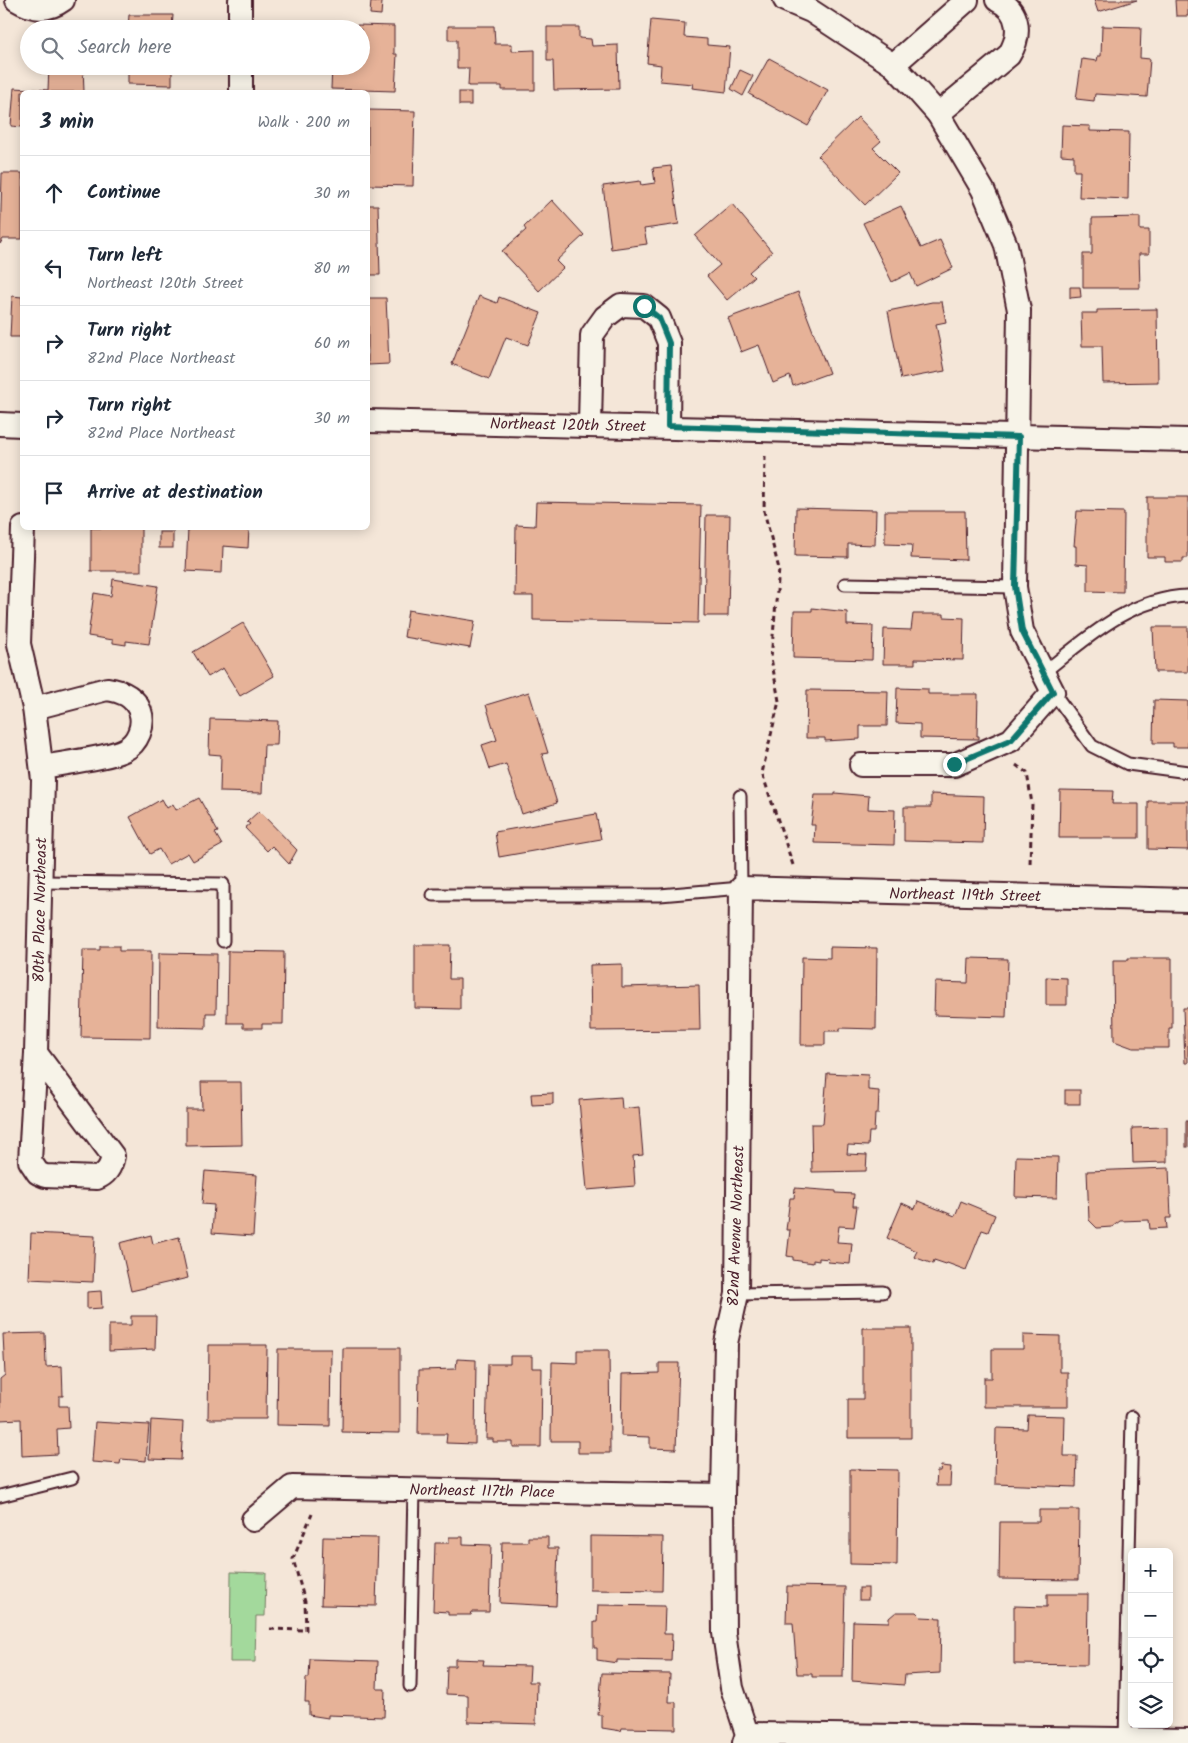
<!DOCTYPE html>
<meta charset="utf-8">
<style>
body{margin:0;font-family:Kalam,sans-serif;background:#f2f2f3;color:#1f2937}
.controls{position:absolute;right:15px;bottom:15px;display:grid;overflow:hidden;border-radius:8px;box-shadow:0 2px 12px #0003}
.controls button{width:45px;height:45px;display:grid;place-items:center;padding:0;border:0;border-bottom:1px solid #e0e1e3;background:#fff;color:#1f2937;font:25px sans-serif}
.stop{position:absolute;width:15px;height:15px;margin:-11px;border:4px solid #0f766e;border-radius:50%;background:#fff}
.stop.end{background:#0f766e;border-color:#fff;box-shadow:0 1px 5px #0008}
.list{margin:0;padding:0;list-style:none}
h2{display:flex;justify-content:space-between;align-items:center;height:65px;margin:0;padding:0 20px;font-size:21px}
h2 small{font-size:16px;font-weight:400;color:#747a83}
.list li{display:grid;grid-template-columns:32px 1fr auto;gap:15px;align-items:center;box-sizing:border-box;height:75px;padding:0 20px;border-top:1px solid #e0e1e3}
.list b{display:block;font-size:19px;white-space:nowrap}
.list p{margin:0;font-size:16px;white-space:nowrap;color:#747a83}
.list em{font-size:16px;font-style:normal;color:#747a83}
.icon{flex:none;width:28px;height:28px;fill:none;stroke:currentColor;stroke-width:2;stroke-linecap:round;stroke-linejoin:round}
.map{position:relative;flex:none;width:1188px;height:1743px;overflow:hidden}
.search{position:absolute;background:#fff;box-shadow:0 2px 12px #0003;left:20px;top:20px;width:350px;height:55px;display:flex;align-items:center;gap:12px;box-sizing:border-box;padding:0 18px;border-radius:28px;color:#747a83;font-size:19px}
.panel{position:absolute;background:#fff;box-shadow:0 2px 12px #0003;left:20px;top:90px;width:350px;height:440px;border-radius:8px}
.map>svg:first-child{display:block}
</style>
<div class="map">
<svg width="1188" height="1743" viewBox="0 0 1188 1743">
<rect width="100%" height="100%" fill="#f4e6d8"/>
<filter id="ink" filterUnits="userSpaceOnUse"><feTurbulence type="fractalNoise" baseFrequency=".02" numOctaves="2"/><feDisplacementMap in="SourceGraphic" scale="10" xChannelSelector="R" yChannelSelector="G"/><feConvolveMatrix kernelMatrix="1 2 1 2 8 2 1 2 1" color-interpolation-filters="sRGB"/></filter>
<g filter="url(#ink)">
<path fill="#a3d99c" stroke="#767c64" d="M231 1572 266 1573 265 1616H256L255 1662H230Z"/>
<g fill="#e6b298" stroke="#4a1f2b">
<path d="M1094 0H1137L1098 12Z"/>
<path d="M1175 0H1188V16H1176Z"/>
<path d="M371 1 382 2 381 15 370 14Z"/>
<path d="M129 15H173L172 29H128Z"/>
<path d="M651 20 685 23 684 37 707 39V45L730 47 726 92 692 88 693 84 660 81 661 65 647 63Z"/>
<path d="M357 25 394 26V54H397L395 91 331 89 332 66H361V29H357Z"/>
<path d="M448 26H494L495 44H512V51L535 50V90H502V86H468L469 68H457V40H448Z"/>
<path d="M1102 26 1141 27 1140 58 1150 59 1147 97 1095 94 1094 101 1076 99 1082 59 1097 61 1098 56H1101Z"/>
<path d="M547 27H579V38L591 39 592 46 618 45 619 89 554 90 553 61H547Z"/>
<path d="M769 58 828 90 808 126 749 94Z"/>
<path d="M49 66H83L84 92H22V127L11 126 14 88 48 90Z"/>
<path d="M128 66H172V85L128 84Z"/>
<path d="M740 70 753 76 743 96 731 89Z"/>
<rect x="459" y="92" width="12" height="13"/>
<path d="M368 110 415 111 413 186 368 185Z"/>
<path d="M858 117 881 141 873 148 898 173 865 205 818 156Z"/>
<path d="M1062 125 1090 126V131L1129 132 1128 199 1079 197 1080 171H1074V156L1061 155Z"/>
<path d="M671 166 679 224 644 229 647 244 611 249 603 186 640 181 641 185 655 183 653 168Z"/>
<path d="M2 173H22V239H3L0 244Z"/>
<path d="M552 200 584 235 556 261 563 268 539 291 502 251 526 230 524 227Z"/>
<path d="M732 204 772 252 749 272 754 277 727 300 707 276 720 265 695 236Z"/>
<path d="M368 205H378L380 275H368Z"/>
<path d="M901 206 921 248 940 240 953 268 916 286 910 273 892 282 863 223Z"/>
<path d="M1140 217V230H1149V254H1139L1140 288H1083V254H1092V218Z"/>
<path d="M1070 287H1080L1081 297 1070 298Z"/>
<path d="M798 292 829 373 793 386 790 376 773 383 759 345 741 352 728 318Z"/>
<path d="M12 296 22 297V337H10Z"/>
<path d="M479 296 497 303 499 297 541 313 528 345 506 337 489 379 452 364Z"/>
<path d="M368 298H386L389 364 368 365Z"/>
<path d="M932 302H942L946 322 936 324 945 371 901 379 888 311Z"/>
<path d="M1157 309 1158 382 1103 383 1102 346H1082L1081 313H1097V310Z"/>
<path d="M1147 497H1188V558H1183V562H1165V557H1147Z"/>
<path d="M536 502 701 505 698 623 533 620V596H515L516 525 535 526Z"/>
<path d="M796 508 876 510 875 545 848 544V557L795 556Z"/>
<path d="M885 511H965L966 560 911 558 912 545 885 544Z"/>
<path d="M1077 511 1124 512 1123 592 1088 591V565L1076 564V546H1074Z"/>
<path d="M706 515H730L728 616H704Z"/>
<rect x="91" y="528" width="50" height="43"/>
<path d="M188 528H249L248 548 223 546 222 573 186 571Z"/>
<rect x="159" y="532" width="14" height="16"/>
<path d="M113 579 158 586 149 644 126 641V645L113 643V640L88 636 94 593 111 596Z"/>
<path d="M812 608 847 612V625L873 626 872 660 793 658 794 611H812Z"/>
<path d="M408 610 475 621 470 648 404 637Z"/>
<path d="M913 614H944V617L964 618 963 660 915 659V664H883L884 629 911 630Z"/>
<path d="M243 623 274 676 240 696 223 668 208 677 193 652Z"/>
<path d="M1153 627H1188V672H1155Z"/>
<path d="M897 688 928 689V694H978L977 736H979V739L920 738V724L896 723Z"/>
<path d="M807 690 888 691 887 726H860V739L825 741V738H806Z"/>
<path d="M529 692 548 753 542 754 557 803 522 814 506 764 490 769 482 745 497 740 486 705Z"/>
<path d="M1154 700 1188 701V747H1173V743H1153Z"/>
<path d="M210 719 278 721 277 745H264L262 793 220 792 221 755 209 754Z"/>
<path d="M1060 790 1113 791 1112 804H1139V838H1059Z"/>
<path d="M835 793 869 796 868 809 895 810 894 845 814 843 815 825H811L815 795H835Z"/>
<path d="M931 794 984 796 983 843 904 841V807H931Z"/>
<path d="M199 798 218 832 215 833 222 845 193 861 188 853 168 864 159 849 150 854 130 817 162 799 167 808 173 804 176 810Z"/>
<path d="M1148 801H1188V850L1148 849Z"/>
<path d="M259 811 297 850 289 864 272 846 267 851 245 828 250 824 247 822Z"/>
<path d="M596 814 601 839 499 857 495 832Z"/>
<path d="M415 945H450L449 979H460V1009L415 1008Z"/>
<path d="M100 946H119V951H151L150 1038 81 1037 83 950H100Z"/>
<path d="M830 947 877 948 876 1029 840 1028V1031H825V1045H801L802 957 830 958Z"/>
<path d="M228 951 284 952 283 1024H262V1028H243V1023H227Z"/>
<path d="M159 953 217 954 216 1013H206V1028L158 1027Z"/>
<path d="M969 958 1008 959 1006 1017 934 1015 935 982 968 983Z"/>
<path d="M1128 958H1172V1028H1169V1048H1133L1114 1041 1113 960H1128Z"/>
<path d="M622 964V987L699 985 700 1030 591 1031 590 965Z"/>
<path d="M1046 977 1067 978V1005H1046Z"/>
<path d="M1183 1008H1188V1063H1185Z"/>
<path d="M827 1073 868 1075V1090L879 1091 878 1114H875L874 1132H869L868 1146 848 1145 847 1154 867 1155 866 1171 812 1172 811 1124H823Z"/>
<path d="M201 1082H241L242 1145 186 1146V1109H202Z"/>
<rect x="1065" y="1090" width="15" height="14"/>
<path d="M553 1093V1104L532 1105 531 1094Z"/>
<path d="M621 1097 622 1109 639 1107 643 1155 633 1156 635 1186 587 1190 579 1100Z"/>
<rect x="1186" y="1121" width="2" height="26"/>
<path d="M1167 1127V1162L1133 1163 1132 1128Z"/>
<path d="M1016 1156 1058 1157 1057 1198 1015 1197Z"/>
<path d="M1169 1168 1171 1218H1166L1167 1228 1150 1229 1149 1220 1120 1221 1112 1227 1097 1228 1089 1220 1087 1171Z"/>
<path d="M205 1171 257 1175 253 1236 212 1233 214 1205 202 1204Z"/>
<path d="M795 1188 836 1191V1193L854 1194 853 1206H857L854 1227 839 1226 837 1242 852 1243 850 1264 828 1262 829 1259 819 1258V1261L813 1260V1263L793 1260V1257L787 1256 790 1230H786L790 1198H794Z"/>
<path d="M918 1201 955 1216 961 1201 995 1215 988 1232 982 1230 966 1270 947 1263 946 1264 934 1260 933 1264 914 1257 917 1251 887 1238 902 1203 915 1209Z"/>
<path d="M31 1233 95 1236 93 1282 29 1279Z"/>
<path d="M151 1235 153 1244 179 1237 188 1278 131 1291 120 1243Z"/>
<path d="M101 1291 102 1308 87 1309V1292Z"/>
<path d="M131 1316H156L155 1349 109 1351V1325H131Z"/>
<path d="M863 1328H911V1438H848V1399H863Z"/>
<path d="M45 1333 46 1367 62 1366 63 1396H59V1406H68L69 1428 57 1429 58 1454 22 1456 21 1419 0 1420V1379L5 1375 3 1334Z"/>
<path d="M1023 1335 1060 1336V1372H1068V1407H984V1378H992V1349H1023Z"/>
<path d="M209 1345H267L266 1419H208Z"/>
<path d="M343 1348H400V1433L342 1432Z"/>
<path d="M278 1349H331L330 1426 277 1425Z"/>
<path d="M577 1350H609L610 1453H578V1441H551L552 1362 577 1363Z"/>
<path d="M510 1356H532V1368H542L541 1447H513V1442H493V1439H486L488 1364H510Z"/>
<path d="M457 1359 476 1360 475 1444 446 1443 447 1434H418L419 1370 456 1369Z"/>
<path d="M659 1363H679L676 1449 650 1448V1437L621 1436 622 1374 659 1373Z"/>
<path d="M1028 1415 1065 1416 1064 1456H1077L1076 1487 995 1484 996 1428 1027 1429Z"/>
<path d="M151 1420 183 1422 181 1460 149 1459Z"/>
<path d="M95 1422 149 1425 146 1461 121 1459 120 1464 92 1462Z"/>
<path d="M941 1466 951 1467 950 1486H936L937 1471H940Z"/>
<path d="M850 1469 898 1470 897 1565 850 1564Z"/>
<path d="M1039 1510H1079L1078 1580 999 1579 1000 1522H1039Z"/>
<path d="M590 1536 663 1537 662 1591 590 1590Z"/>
<path d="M323 1537 378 1538 376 1606 321 1605Z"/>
<path d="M449 1537H463V1544L491 1545 489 1612H472L471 1615H448V1612L433 1611 435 1543H449Z"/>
<path d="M528 1537H548V1548H558L556 1606 500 1603 502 1542H528Z"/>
<path d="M787 1586 845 1587 843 1677H812V1674H797L793 1623H786Z"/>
<rect x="859" y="1588" width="9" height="12"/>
<path d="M1047 1594H1088L1087 1665 1014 1664V1606L1047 1607Z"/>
<path d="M598 1605 665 1606 664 1634H672L671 1661 617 1660V1663L597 1660V1648H594V1622H597Z"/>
<path d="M896 1612H916L921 1617 941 1618 940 1673 905 1675 904 1685 852 1681 853 1621 889 1622V1618Z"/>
<path d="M310 1659 378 1661 377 1689H385L384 1717 328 1715V1718L309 1715V1702H305L306 1678H309Z"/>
<path d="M455 1659 484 1660 483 1665 530 1666 529 1682H537L536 1724 468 1722V1695L446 1694 447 1666H455Z"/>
<path d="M602 1673 670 1674 669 1702H676V1729L622 1728 621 1731 602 1728V1715H598Z"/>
</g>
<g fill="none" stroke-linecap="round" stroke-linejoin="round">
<g stroke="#4a1f2b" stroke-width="15">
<g id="service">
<path d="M845 584 1015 587"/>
<path d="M1043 673C1087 638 1129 598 1188 596"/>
<path d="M1053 692 1092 746 1128 764 1188 772"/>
<path d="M40 882 223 884V941"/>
<path d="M433 895H660L741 888 740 796"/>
<path d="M737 1294 883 1292"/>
<path d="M0 1496 72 1478"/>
<path d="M410 1686 414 1489"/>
<path d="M1125 1740 1132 1417"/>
</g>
</g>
<g stroke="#4a1f2b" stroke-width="26">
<g id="minor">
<path d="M17 0C33 10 48 11 63 0"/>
<path d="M240 0V29"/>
<path d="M785 0 811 11 893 65 915 88 938 114 983 190 1006 245 1019 310 1015 587 1022 631 1053 692 1011 740 954 765H861"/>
<path d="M893 65 967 0"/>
<path d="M241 66V92"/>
<path d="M938 114 1009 55C1021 36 1021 11 997 0"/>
<path d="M368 421 1188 440"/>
<path d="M0 424 22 425"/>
<path d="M590 425 592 335 605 317 621 305 644 306 659 318 669 343 668 426"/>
<path d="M23 528 19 644 34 708 43 780 36 1053 30 1161 38 1173 45 1176 97 1178C107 1174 111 1167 113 1156L36 1053"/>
<path d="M34 708 107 689C122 691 134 696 140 711 145 725 138 743 124 750 108 758 62 763 42 767"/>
<path d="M253 1520 292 1487 723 1495"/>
<path d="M747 1734 1188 1740"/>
<path d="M744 1743 747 1734 732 1688 724 1633 723 1495 726 1343 737 1294 741 888 1188 900"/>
</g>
</g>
<g stroke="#4a1f2b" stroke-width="3" stroke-dasharray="5 4" stroke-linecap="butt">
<path d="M765 456 764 511 779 569 771 658 779 701 762 773 793 865"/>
<path d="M1016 765 1027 773 1032 804 1030 864"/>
<path d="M270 1629 306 1630 305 1602 293 1559 312 1514"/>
</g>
<use href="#service" stroke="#f7f3e8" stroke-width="11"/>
<use href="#minor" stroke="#f7f3e8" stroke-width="22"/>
</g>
</g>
<g fill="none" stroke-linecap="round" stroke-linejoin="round" filter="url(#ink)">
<path stroke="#0f766e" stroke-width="6" d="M644 306 659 318 669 343 668 426 1019 437 1015 586 1022 631 1053 692 1011 740 954 764"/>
</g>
<g text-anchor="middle" stroke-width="4" stroke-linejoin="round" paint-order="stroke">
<g font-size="16" fill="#4a1f2b" stroke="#f7f3e8">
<text transform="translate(568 424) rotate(1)" y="6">Northeast 120th Street</text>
<text transform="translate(965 894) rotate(1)" y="6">Northeast 119th Street</text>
<text transform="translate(39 910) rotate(-89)" y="6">80th Place Northeast</text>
<text transform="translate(735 1226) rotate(-88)" y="6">82nd Avenue Northeast</text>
<text transform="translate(482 1490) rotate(1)" y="6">Northeast 117th Place</text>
</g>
</g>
</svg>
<div class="controls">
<button>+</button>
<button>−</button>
<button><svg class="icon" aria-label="locate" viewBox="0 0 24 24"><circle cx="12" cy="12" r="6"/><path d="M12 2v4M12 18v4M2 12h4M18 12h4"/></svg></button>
<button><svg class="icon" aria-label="layers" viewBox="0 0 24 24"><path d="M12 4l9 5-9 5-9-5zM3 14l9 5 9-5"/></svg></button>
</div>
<div class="stop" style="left:644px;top:306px"></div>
<div class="stop end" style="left:954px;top:764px"></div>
<div class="search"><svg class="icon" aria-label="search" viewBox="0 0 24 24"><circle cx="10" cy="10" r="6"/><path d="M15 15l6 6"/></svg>Search here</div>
<section class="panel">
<h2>3 min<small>Walk · 200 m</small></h2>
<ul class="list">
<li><svg class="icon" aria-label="ahead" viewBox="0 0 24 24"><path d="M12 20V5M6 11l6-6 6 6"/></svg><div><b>Continue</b></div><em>30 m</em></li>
<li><svg class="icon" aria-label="left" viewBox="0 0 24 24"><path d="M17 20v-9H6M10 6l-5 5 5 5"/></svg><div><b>Turn left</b><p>Northeast 120th Street</p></div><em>80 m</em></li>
<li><svg class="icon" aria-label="right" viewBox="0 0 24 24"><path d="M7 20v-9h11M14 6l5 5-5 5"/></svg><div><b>Turn right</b><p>82nd Place Northeast</p></div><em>60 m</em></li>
<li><svg class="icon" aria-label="right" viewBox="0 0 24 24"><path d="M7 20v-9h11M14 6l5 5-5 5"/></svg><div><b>Turn right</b><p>82nd Place Northeast</p></div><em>30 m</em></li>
<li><svg class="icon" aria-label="arrive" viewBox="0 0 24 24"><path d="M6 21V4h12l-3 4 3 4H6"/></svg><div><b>Arrive at destination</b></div></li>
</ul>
</section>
</div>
